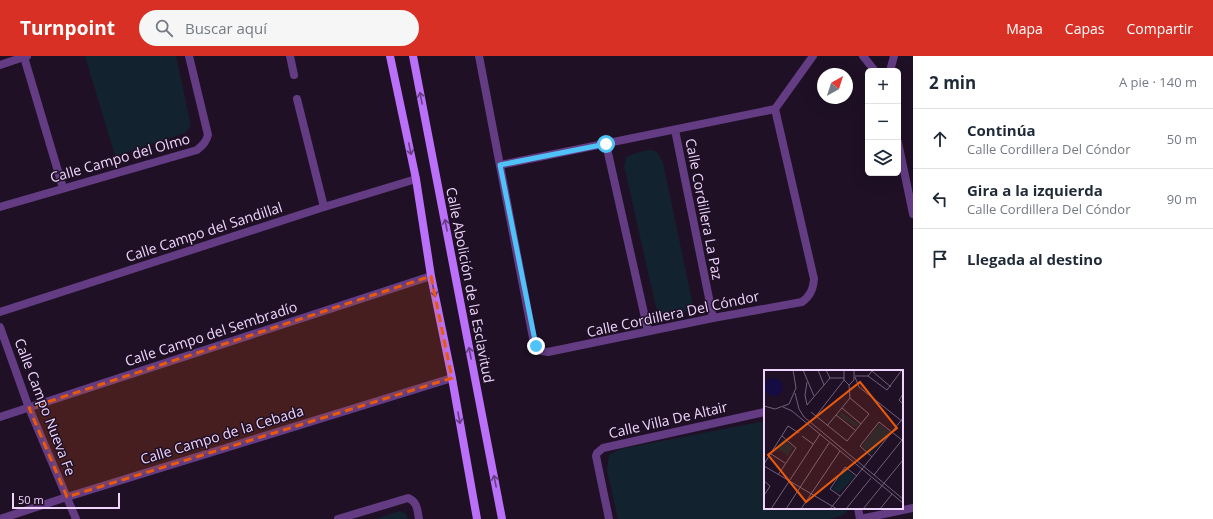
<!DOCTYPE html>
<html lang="es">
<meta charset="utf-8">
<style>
body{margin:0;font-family:"Open Sans",sans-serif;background:#f6f6f7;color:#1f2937}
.controls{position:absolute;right:12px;top:12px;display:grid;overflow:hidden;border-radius:6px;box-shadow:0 4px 16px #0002}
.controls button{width:36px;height:36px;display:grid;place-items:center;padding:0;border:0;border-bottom:1px solid #e0e1e3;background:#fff;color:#1f2937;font:20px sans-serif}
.compass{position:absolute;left:817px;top:12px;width:36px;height:36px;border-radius:50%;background:#fff;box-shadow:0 4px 16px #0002;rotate:39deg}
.scale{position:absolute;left:12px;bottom:10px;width:108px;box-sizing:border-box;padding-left:4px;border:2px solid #efd5fe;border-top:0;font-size:11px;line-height:14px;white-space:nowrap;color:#efd5fe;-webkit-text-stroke:3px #1f1025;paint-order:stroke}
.stop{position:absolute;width:12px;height:12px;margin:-9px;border:3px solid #4fc3f7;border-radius:50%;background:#fff}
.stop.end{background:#4fc3f7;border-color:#fff;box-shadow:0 1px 4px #0008}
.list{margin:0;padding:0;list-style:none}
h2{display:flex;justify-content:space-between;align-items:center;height:52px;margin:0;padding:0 16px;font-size:17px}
h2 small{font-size:13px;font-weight:400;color:#747a83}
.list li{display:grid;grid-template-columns:26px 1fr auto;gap:12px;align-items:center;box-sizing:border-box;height:60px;padding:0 16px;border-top:1px solid #e0e1e3}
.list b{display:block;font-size:15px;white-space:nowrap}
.list p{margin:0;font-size:13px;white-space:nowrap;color:#747a83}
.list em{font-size:13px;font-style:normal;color:#747a83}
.icon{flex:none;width:22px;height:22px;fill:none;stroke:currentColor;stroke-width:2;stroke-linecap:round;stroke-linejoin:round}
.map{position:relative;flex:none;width:913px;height:463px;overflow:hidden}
header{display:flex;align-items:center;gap:24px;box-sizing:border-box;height:56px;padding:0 20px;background:#d93025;color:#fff}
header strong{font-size:19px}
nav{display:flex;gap:22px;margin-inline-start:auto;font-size:14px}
.search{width:280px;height:36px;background:#f6f6f7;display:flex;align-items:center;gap:10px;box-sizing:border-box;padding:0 14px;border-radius:22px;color:#747a83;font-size:15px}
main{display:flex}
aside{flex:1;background:#fff}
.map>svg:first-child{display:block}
</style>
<header>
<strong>Turnpoint</strong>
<div class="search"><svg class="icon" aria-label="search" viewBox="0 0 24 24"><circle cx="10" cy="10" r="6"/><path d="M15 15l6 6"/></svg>Buscar aquí</div>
<nav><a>Mapa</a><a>Capas</a><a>Compartir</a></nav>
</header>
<main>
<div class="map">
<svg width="913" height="463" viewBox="0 0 913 463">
<rect width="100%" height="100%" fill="#1f1025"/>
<g fill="#13222f">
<path d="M85 0H176L191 70 185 77 115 100Z"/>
<path d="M651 94 657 96 663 107 693 249C688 256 672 264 663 259 660 257 658 254 656 251L624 110 626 101 639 96Z"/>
<path d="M765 365V452H849C845 460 838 461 830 463H618L607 414 609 399 620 393Z"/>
<path d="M400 455 406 458 408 463H376Z"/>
</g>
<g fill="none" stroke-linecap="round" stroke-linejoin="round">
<g stroke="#633c83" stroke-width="8">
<path d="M290 0 294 19"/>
<path d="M479 0 533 282C536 290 538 296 548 296L713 262 802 246C810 240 813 234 814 223L775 53 813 0"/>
<path d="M863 0 875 15"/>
<path d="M24 1 63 132"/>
<path d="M0 9 27 0"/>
<path d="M890 15 894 0"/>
<path d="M297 43 324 151"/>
<path d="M675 74 713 262"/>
<path d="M898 86 913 158"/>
<path d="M606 88 648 275"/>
<path d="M500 109 775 53"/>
<path d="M0 151 197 94C203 89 206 86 208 79L189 0"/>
<path d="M0 256 324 151 416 123"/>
<path d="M0 271 29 352 76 463"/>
<path d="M0 361 431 220"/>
<path d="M858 452 860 463"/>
<path d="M0 463 67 441 452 322"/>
<path d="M338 463 408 442C418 446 417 454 419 463"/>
<path d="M609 463 596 400 597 397 603 392 765 356"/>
<path d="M860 463 913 452"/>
</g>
<g stroke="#bb70fa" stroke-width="8">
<path d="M390 0 416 123 431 220 452 322 477 463"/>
<path d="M413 0 502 463"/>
</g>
</g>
<defs><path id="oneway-shaft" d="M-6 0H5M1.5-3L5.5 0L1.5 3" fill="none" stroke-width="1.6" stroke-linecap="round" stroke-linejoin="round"/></defs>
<g stroke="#653b85">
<use href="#oneway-shaft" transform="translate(421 42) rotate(-101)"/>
<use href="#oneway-shaft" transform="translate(410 93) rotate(78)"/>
<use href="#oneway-shaft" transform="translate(446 169) rotate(-101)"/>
<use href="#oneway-shaft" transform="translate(434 235) rotate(78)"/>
<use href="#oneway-shaft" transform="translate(470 297) rotate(-101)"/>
<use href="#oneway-shaft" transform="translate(459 362) rotate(80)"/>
<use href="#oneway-shaft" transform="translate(495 425) rotate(-101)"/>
</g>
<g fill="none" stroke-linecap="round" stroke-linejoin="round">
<path stroke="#4fc3f7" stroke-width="5" d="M536 290 500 109 606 88"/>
</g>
<path fill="#e8590c" fill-opacity="0.2" stroke="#e8590c" stroke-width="3" stroke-dasharray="8 5" stroke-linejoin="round" d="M431 220 452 322 67 441 29 352Z"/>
<g text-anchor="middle" stroke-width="3" stroke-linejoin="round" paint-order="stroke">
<g font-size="14" fill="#efd5fe" stroke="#1f1025">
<text transform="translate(120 102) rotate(-16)" y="5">Calle Campo del Olmo</text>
<text transform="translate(704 153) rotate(79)" y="5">Calle Cordillera La Paz</text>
<text transform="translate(204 176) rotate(-18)" y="5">Calle Campo del Sandillal</text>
<text transform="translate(470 229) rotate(79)" y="5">Calle Abolición de la Esclavitud</text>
<text transform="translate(673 258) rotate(-12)" y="5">Calle Cordillera Del Cóndor</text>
<text transform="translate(211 278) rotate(-18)" y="5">Calle Campo del Sembradío</text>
<text transform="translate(45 351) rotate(69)" y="5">Calle Campo Nueva Fe</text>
<text transform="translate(668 364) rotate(-13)" y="5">Calle Villa De Altair</text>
<text transform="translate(222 379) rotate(-17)" y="5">Calle Campo de la Cebada</text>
</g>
</g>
<g transform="translate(764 314)">
<rect width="139" height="139" fill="#1f1025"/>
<path d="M77 42 94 54 92 57 76 46ZM115 54 126 62 107 85 98 76ZM19 69 29 77 24 86 13 78ZM81 99 91 106 75 123 68 119Z" fill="#13222f"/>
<path d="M1 17a9 9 0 1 1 18 0a9 9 0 1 1-18 0Z" fill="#140c42"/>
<path fill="none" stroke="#725f7c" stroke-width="1" d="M39 0 50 26M54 0 60 15M62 0 66 8H80M80 0V10L85 15 90 10V0M108 1 127 17M91 6H104L108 1M104 6 123 20 138 0M91 7 95 17 139 52M43 12 41 25 43 35 66 8M31 23 35 39 40 47 139 129M139 24 135 30 139 34M0 36 11 39 25 34 32 18 29 0M19 37 28 41 139 133M78 38 97 54M47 42 83 71 105 44 86 28 85 15M72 45 91 60M52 46 80 10M63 56 86 28M38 66 49 74M7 84 21 93M108 87 96 76 115 52 138 70 110 105M0 94 24 56 35 63M0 96 73 139M14 105 32 78 18 66M0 111 6 116 1 124M76 126 66 119 81 97 93 106M7 139 56 64M22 139 65 73M37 139 76 81M66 139 139 48M82 139 107 108M99 139 139 90M116 139 128 124"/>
<path fill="#e8590c" fill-opacity="0.15" stroke="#e8590c" stroke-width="2" d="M96 12 133 58 42 132 4 85Z"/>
<rect width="139" height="139" fill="none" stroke="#efd5fe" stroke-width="2"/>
</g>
</svg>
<div class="controls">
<button>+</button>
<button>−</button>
<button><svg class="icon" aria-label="layers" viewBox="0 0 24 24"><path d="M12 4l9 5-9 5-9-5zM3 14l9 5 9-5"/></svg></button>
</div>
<svg class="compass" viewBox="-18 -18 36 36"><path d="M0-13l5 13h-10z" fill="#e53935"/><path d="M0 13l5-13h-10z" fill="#747a83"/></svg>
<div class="scale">50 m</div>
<div class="stop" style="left:606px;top:88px"></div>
<div class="stop end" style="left:536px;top:290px"></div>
</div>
<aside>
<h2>2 min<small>A pie · 140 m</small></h2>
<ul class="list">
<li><svg class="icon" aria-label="ahead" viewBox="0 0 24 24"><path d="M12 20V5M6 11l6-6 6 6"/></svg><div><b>Continúa</b><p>Calle Cordillera Del Cóndor</p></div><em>50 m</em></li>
<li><svg class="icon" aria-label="left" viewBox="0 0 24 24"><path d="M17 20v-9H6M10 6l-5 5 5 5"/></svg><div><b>Gira a la izquierda</b><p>Calle Cordillera Del Cóndor</p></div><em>90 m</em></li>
<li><svg class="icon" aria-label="arrive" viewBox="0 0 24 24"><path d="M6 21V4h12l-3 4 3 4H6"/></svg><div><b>Llegada al destino</b></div></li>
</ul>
</aside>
</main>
